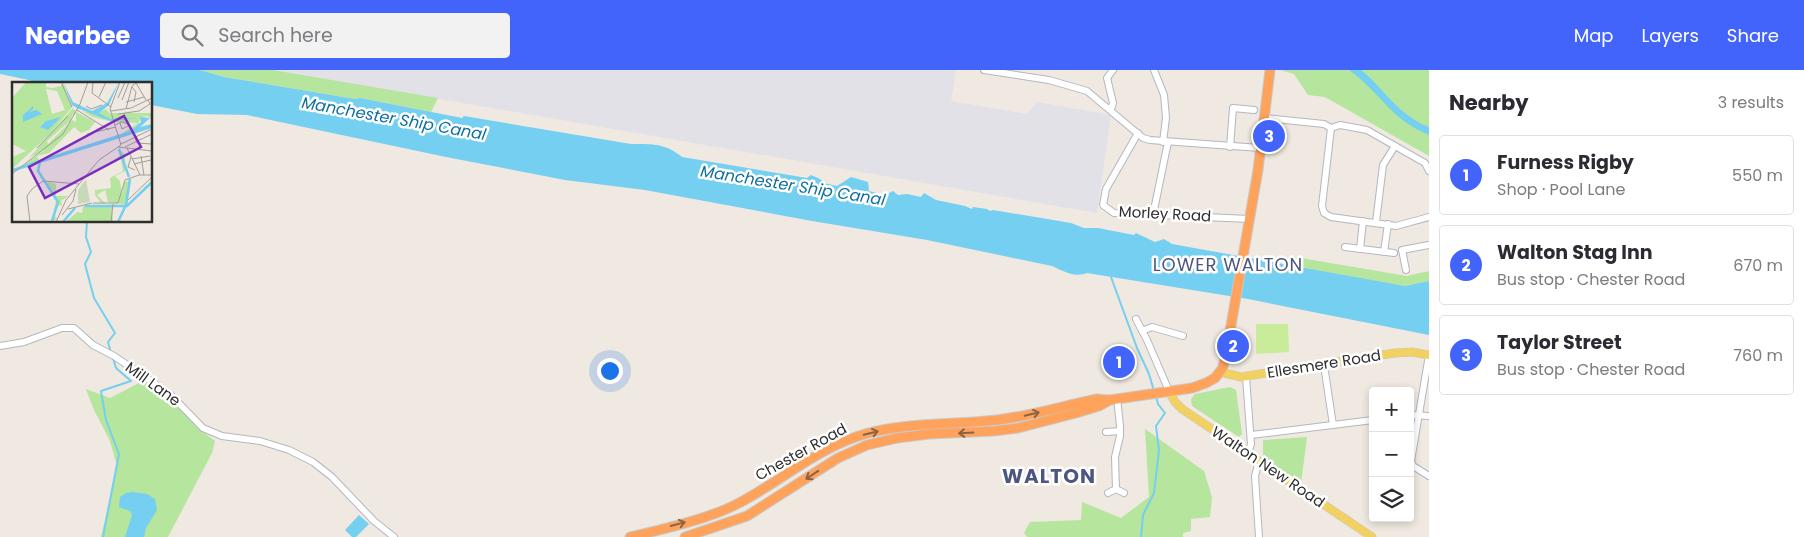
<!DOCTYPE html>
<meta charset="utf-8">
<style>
body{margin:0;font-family:Poppins,sans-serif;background:#f2f2f3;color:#2b2b33}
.controls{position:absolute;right:15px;bottom:15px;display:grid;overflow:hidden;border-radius:5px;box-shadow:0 2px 8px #0003}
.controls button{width:45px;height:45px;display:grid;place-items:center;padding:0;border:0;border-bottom:1px solid #e1e1e2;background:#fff;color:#2b2b33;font:25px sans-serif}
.you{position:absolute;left:609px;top:300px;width:18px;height:18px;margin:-12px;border:4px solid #fff;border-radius:50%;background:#1a73e8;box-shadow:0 0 0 8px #1a73e833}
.badge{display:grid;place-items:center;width:32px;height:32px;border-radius:50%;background:#4264fb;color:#fff;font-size:16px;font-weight:700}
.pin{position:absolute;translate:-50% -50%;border:2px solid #fff;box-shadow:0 1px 5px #0006}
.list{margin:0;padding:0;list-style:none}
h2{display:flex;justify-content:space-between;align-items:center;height:65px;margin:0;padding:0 20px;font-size:21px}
h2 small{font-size:16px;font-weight:400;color:#7c7c81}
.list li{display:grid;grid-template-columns:32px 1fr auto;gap:15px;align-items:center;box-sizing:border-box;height:80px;margin:0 10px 10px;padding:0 10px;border:1px solid #e1e1e2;border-radius:5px}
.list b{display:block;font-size:19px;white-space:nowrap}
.list p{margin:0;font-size:16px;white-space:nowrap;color:#7c7c81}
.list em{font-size:16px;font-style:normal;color:#7c7c81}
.icon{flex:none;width:28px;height:28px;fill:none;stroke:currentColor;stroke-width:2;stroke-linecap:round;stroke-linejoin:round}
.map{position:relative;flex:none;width:1429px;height:467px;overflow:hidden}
header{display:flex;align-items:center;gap:30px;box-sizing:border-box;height:70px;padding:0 25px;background:#4264fb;color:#fff}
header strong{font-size:24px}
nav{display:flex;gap:28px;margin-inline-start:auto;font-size:18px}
.search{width:350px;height:45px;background:#f2f2f3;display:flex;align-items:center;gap:12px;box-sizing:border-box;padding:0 18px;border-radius:5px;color:#7c7c81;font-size:19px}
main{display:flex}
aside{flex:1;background:#fff}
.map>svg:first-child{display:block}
</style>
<header>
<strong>Nearbee</strong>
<div class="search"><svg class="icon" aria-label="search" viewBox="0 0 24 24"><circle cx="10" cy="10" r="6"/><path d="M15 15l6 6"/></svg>Search here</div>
<nav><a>Map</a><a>Layers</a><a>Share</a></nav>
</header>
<main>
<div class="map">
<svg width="1429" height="467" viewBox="0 0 1429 467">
<rect width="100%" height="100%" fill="#efe9e1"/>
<path fill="#e3e1e8" d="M273 0H956L951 31 1027 44 1037 32 1111 45 1097 143Z"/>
<g fill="#b6e59e">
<path d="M200 0H273L438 28 431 42 360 28 355 29 224 7Z"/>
<path d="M1280 0H1429V86L1325 27 1308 25 1294 4Z"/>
<path d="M1289 186 1407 206 1429 201V211L1405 216 1336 205 1287 194Z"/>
<path d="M143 311 167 326 202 361 215 371 212 383 168 467H101L117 396 110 371 94 340 86 319 110 328Z"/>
<path d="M1230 317 1236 320 1242 364 1239 367 1192 336 1191 329 1195 324Z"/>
<path d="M1145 359 1204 401 1212 427 1210 447 1191 449V461L1183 463V467H1027L1024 463 1030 452 1081 450 1082 432 1121 448 1149 427Z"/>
<path d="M1307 367 1301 413 1263 388V370Z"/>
</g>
<path fill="#c9ec9a" d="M1256 254H1288L1289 282 1256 284Z"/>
<g fill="#75cff0">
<path d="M0 0H200L224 7 355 29 360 28 462 48 464 46 631 74C652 74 665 73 682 87L807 108 811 105 820 109 824 113 837 116 851 107 868 112 869 121 885 125 893 121 898 125 907 124 921 127 924 123 936 130 965 136 972 139 973 137 987 139 990 141 993 140 1071 153 1084 158H1098L1134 165 1136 163 1155 172 1164 169 1172 174 1405 216 1429 211V265L1248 229 1087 203C1075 208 1063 201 1052 196L927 170 812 151 645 120 565 110 446 87 247 45 197 44 151 35V14H48L0 4Z"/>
<path d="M1349 0H1361L1367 5C1387 24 1402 47 1429 57V65C1391 50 1380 22 1349 0Z"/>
<path d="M133 422 147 424 155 429 157 440 146 458 144 467H125L132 445 130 441 119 437 120 427 126 423Z"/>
<path d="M359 445 369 454 356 467H352L345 460Z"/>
</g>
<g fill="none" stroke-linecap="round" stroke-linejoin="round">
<g stroke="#75cff0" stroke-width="2">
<path d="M87 151 86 167 91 182 85 194 94 228 115 263 108 272 111 283"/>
<path d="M1111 207 1137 278 1149 304 1154 321"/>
<path d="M103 467 119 384 106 350 101 321 131 311 116 298 113 288"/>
<path d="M1141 467 1143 445 1154 423 1159 380 1156 356 1165 343 1158 334 1156 326"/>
</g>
<g stroke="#b4b7c1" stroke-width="8">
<g id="minor">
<path d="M984 0 1049 10 1087 21 1143 68 1150 70 1260 78"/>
<path d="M1154 0 1164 25 1166 48 1163 72"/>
<path d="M1111 39 1113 33 1107 8 1113 0"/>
<path d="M1264 48 1324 54 1331 58 1340 55 1367 60 1425 93 1429 101"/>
<path d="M1331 58 1322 136 1324 143 1331 147 1396 156 1429 147"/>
<path d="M1138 63 1106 119 1103 135 1114 143 1250 149"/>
<path d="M1230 77 1233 38 1254 40"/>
<path d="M1153 145 1168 72"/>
<path d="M1376 152 1383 95 1395 76"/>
<path d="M1345 177 1394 183"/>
<path d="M1360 179 1363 151"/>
<path d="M1384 182 1388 154"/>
<path d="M1406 200 1402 180 1429 175"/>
<path d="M1136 249 1147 270 1169 321"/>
<path d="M1142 261 1152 257 1183 266"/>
<path d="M0 276 24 272 62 258H74L93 275 114 286 170 324 203 358 222 366 260 371 289 380 313 392 332 407 374 451 394 467"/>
<path d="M1429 285 1411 391 1413 396 1429 406"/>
<path d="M1324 295 1333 355"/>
<path d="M1246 307 1251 374 1248 383"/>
<path d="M1410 345 1429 346"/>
<path d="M1106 362 1120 361"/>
<path d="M1251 365 1373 350"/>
<path d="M1116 419 1115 387 1120 366V356L1117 328"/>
<path d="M1108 423 1116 419 1124 423"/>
<path d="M1259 467 1255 406 1259 391"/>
</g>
</g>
<g stroke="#c9c9c9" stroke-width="9">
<g id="major">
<path d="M1220 302 1241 307 1395 283 1412 282 1429 285"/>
<path d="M1169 321 1175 332 1182 339 1372 467"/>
</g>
</g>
<g stroke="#c9c9c9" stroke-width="11">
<g id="highway">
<path d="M630 467C664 459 709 449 739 433 781 411 819 377 865 364 908 352 953 355 997 350 1031 346 1063 336 1097 329L1109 330"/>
<path d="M685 467 747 446 838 388 867 375 897 368 929 364 994 361 1018 358 1076 343 1099 336 1110 330 1192 318 1206 313 1215 308 1222 299 1225 290 1258 100 1270 0"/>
</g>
</g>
<use href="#minor" stroke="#fff" stroke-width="6"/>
<use href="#major" stroke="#f2d163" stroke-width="8"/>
<use href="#highway" stroke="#ffa35c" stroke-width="9"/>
</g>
<defs><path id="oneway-shaft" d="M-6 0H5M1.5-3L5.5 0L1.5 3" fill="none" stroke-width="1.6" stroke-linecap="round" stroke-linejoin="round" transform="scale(1.25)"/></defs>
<g stroke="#8c6343">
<use href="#oneway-shaft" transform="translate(1032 344) rotate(-13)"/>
<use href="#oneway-shaft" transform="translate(871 363) rotate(-13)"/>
<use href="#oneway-shaft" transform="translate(966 363) rotate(177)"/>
<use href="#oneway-shaft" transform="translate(812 405) rotate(146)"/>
<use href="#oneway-shaft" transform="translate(678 454) rotate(-15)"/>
</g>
<g text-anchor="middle" stroke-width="5" stroke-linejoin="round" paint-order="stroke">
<g font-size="15" fill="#2e2e2e" stroke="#fff">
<text transform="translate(1165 144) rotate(3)" y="5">Morley Road</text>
<text transform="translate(1324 294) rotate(-9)" y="5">Ellesmere Road</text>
<text transform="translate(153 314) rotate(36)" y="5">Mill Lane</text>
<text transform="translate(801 382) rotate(-29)" y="5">Chester Road</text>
<text transform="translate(1268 397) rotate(34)" y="5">Walton New Road</text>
</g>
<g font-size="16" font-style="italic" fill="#0d6fa3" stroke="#fff">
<text transform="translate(394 48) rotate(10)" y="6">Manchester Ship Canal</text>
<text transform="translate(793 115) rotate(9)" y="6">Manchester Ship Canal</text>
</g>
<g font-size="18" letter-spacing="1" fill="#4d5680" stroke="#fff">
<text x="1228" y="201">LOWER WALTON</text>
</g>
<g font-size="20" font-weight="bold" letter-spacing="1" fill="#4d5680" stroke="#fff">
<text x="1049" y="413">WALTON</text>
</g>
</g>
<g transform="translate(12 12)">
<rect width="140" height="140" fill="#efe9e1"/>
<path d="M14 0H34V5L41 6 49 4 51 0 60 25 39 51 0 87V75L14 69 0 62V16ZM34 7 45 9 53 28 40 32ZM61 26 64 30 83 40 77 48 69 51 62 45 37 71 25 74 27 78 47 72 9 85 34 67 17 76ZM61 31V34L64 31V40L60 38 36 62 35 59 59 38ZM94 27 100 34V31H140V38L136 34 129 35 126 42 118 49 109 52 126 41 101 40 81 35 70 29 84 32ZM106 68 113 72V89L103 94 108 99 110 113 112 100 118 99 115 123 96 120 93 108 85 113 94 122 89 121 83 113V108L99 106 98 96 111 89 109 77 101 79 108 73ZM37 100 44 102V114H56L49 119 50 124 47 123 42 133 45 137 40 139 44 119 34 103ZM71 124H100L101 140H54L65 130 70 131Z" fill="#b6e59e" fill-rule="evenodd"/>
<path d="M74 97 78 120 66 122V108Z" fill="#c8d9b8"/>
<path d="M51 0 61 20 80 29 95 21 107 0 97 23 87 31 98 37 125 36 99 39 65 26 60 23ZM21 24V27L16 30 25 28 30 32 11 40V33ZM49 35 36 48 28 45 34 39ZM128 35 138 36 128 45 140 42V46L0 90V87L18 81 118 49 129 40Z" fill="#75cff0"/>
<path fill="none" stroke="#75cff0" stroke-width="2.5" d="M107 67 117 95M28 80 26 89 46 120 40 139M114 123 118 97M73 124H115L140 100M51 140 63 126M106 140 113 125"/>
<path fill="none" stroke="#a29e99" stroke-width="1" d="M49 0 60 25M81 0 80 11 99 25M124 1 134 18M120 5 124 10 122 20M87 15 94 0M106 16 113 0M110 18 117 0M114 20 132 15M74 24 79 27 90 23M114 27 120 4 124 1M65 28 97 48M99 29 119 26 140 16M106 32 127 29 138 22 136 18M103 43 110 40 118 43 110 47 108 41M75 52 104 45M122 53 125 61 140 62M109 62 140 47M106 65 140 69M113 65 140 52M25 66 56 34M115 66 128 93M129 74 132 93M119 75 116 85 123 88M120 77 138 74M122 82 139 78M0 92 51 52 68 22 76 0M116 118 140 95M81 121H106L113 98 127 93H140M56 127 80 121M50 133 61 119 64 107M18 140 15 114 20 107 31 99 67 102M44 140 54 118 87 78 109 63 98 27 108 0M99 140 101 122"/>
<path fill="#7b2cbf" fill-opacity="0.15" stroke="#7b2cbf" stroke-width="2.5" d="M112 34 129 65 33 116 17 85Z"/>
<rect width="140" height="140" fill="none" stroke="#2e2e2e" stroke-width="2.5"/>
</g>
</svg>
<div class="controls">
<button>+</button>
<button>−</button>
<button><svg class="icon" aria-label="layers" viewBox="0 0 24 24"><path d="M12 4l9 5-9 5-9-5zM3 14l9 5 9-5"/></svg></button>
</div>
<div class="you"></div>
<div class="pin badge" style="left:1119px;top:292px">1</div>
<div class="pin badge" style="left:1233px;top:276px">2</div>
<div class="pin badge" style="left:1269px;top:66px">3</div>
</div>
<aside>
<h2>Nearby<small>3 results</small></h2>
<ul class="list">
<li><span class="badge">1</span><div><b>Furness Rigby</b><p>Shop · Pool Lane</p></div><em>550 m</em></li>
<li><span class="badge">2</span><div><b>Walton Stag Inn</b><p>Bus stop · Chester Road</p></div><em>670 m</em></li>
<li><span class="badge">3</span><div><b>Taylor Street</b><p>Bus stop · Chester Road</p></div><em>760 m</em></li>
</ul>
</aside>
</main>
